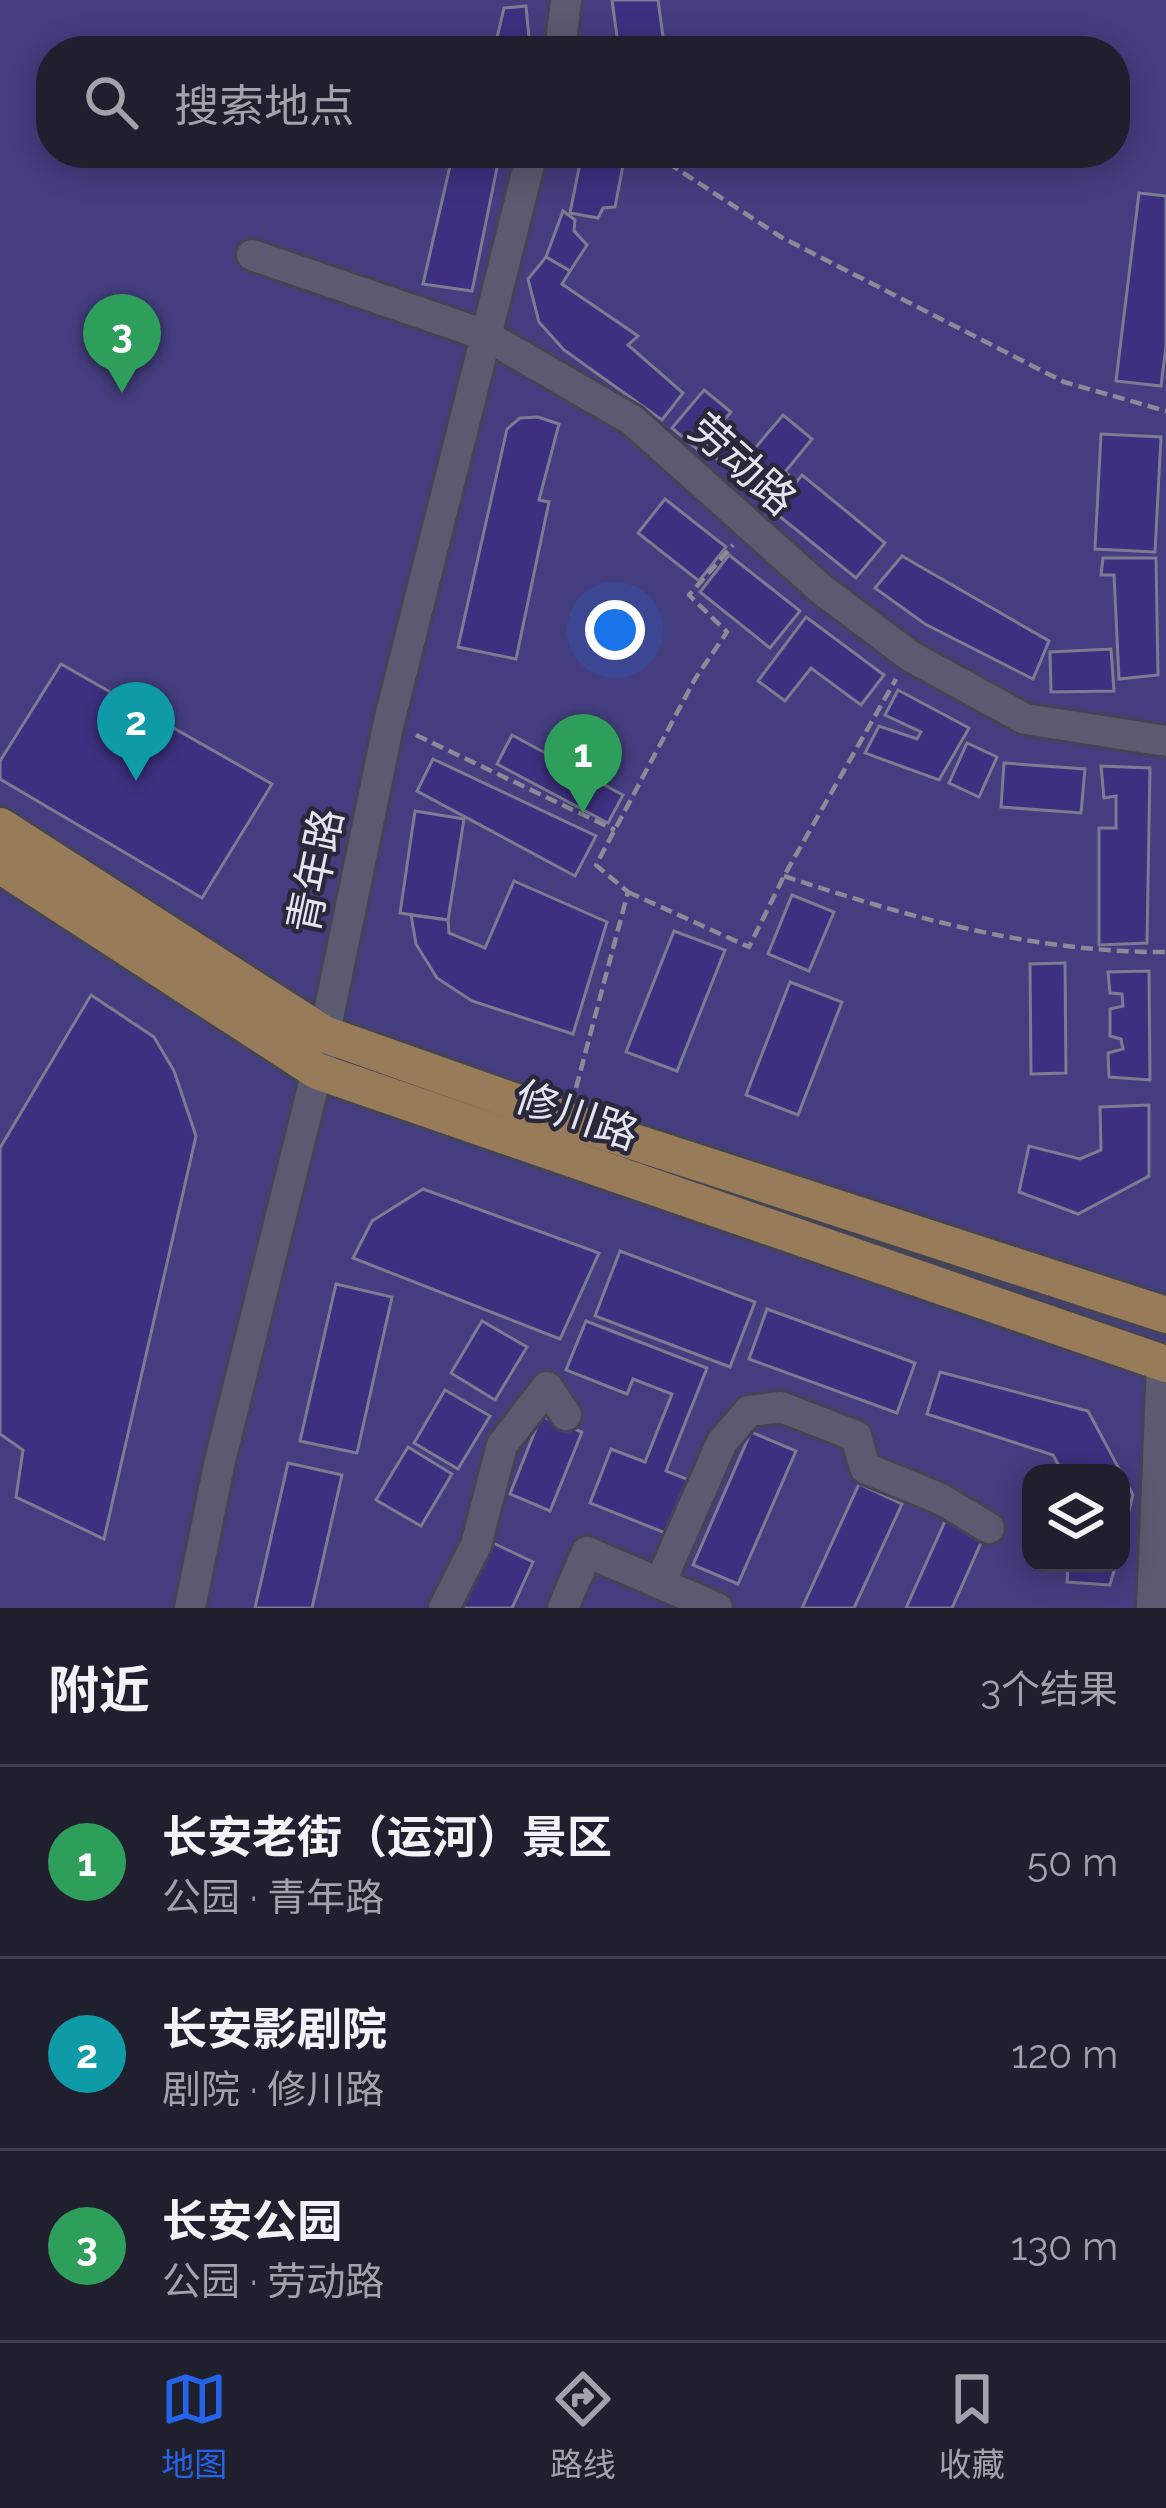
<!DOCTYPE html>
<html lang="zh">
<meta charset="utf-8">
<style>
body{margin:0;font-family:Raleway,"Noto Sans SC",sans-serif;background:#2d2c39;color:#f1f3f6}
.controls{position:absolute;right:36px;bottom:36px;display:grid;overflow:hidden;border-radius:24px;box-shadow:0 6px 30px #0003}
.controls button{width:108px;height:108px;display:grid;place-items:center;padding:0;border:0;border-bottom:3px solid #3d3d49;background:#201f2d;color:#f1f3f6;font:60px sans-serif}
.you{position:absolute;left:615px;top:630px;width:42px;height:42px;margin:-30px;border:9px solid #fff;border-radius:50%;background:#1a73e8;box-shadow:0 0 0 18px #1a73e833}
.badge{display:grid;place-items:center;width:78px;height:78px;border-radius:50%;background:#2563eb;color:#fff;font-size:39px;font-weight:700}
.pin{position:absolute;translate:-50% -99px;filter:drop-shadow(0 3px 6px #0008)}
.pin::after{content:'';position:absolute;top:63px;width:42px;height:36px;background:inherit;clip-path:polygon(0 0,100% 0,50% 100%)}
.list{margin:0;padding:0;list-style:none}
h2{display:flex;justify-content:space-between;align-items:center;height:156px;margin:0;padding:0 48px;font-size:51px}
h2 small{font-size:39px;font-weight:400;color:#a2a2aa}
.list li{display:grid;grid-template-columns:78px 1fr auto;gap:36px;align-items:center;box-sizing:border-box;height:192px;padding:0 48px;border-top:3px solid #3d3d49}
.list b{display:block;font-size:45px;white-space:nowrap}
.list p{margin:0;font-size:39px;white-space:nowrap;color:#a2a2aa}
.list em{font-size:39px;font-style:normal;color:#a2a2aa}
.icon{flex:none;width:66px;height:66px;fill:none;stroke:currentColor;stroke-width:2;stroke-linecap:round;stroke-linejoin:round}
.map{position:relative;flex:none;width:1166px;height:1608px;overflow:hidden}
.search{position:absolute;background:#201f2d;box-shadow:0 6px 30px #0003;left:36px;right:36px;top:36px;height:132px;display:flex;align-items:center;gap:30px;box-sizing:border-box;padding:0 42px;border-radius:48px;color:#a2a2aa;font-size:45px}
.sheet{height:732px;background:#201f2d}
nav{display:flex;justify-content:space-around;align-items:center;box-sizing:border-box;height:168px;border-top:3px solid #3d3d49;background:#201f2d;font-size:33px;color:#a2a2aa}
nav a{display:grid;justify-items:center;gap:6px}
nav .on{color:#2563eb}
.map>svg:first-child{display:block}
</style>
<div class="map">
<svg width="1166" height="1608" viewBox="0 0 1166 1608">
<rect width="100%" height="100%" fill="#2a293c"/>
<path fill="#443d7f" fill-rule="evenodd" d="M0 0H1166V1608H0ZM51 51H1115V153H51ZM1031 1473H1121V1563H1031Z"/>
<g fill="#3d3080" stroke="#7b7b91" stroke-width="3">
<path d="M612 0H658L665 51H619Z"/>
<path d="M526 6 529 38 525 51H494L504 8Z"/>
<path d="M453 153H500L472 291 423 284Z"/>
<path d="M582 153 624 160 615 207 603 208 598 218 570 213Z"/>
<path d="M1139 193 1166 196V346L1161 386 1116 381Z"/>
<path d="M563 211 575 220 574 231 587 245 570 271 546 257Z"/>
<path d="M546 257 570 271 562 284 638 336 628 345 683 393 662 420 564 350 539 322 528 279Z"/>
<path d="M704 390 731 412 698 450 672 428Z"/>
<path d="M783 415 812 439 785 472 790 476 770 502 704 448 720 428 751 453Z"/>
<path d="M538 417 559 424 539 500 549 502 516 659 458 647 507 429 520 418Z"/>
<path d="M1101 434 1161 437 1155 552 1095 549Z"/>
<path d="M802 475 885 543 856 578 773 511Z"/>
<path d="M665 499 726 547 699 581 638 533Z"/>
<path d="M729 555 800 611 770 648 700 592Z"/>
<path d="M902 556 1049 641 1033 679 925 624 875 588Z"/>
<path d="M1103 558H1156L1158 675 1119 679 1114 575H1101Z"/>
<path d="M806 617 884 675 861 705 811 668 785 701 758 681Z"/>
<path d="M1111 649 1114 691 1051 692 1050 652Z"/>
<path d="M61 664 272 784 202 898 0 779V761Z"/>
<path d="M898 690 969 728 939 780 865 753 879 726 917 739 921 732 885 715Z"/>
<path d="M512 735 623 795 608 823 497 764Z"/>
<path d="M967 743 997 757 979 797 949 783Z"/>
<path d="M433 759 596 836 575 876 417 791Z"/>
<path d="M1004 763 1085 769 1081 813 1001 807Z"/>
<path d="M1101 766 1150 768 1147 943 1099 945V828H1116V796L1104 798Z"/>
<path d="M415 811 464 819 448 920 400 913Z"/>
<path d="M514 881 607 922 573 1034 472 1001 437 978 416 944 411 915 448 920 449 933 485 948Z"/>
<path d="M792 895 834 912 809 971 768 954Z"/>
<path d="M674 931 725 950 677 1071 626 1052Z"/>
<path d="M1065 963 1066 1073 1031 1074 1030 964Z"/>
<path d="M1149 971 1150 1080 1109 1077 1108 1053 1123 1049 1121 1039 1110 1036V1009L1123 1006 1122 994 1110 993 1108 972Z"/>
<path d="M790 982 842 1002 798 1115 746 1095Z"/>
<path d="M91 995 154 1037 174 1071 196 1136 104 1539 16 1497 23 1450 0 1434V1148Z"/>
<path d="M1149 1105V1176L1078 1214 1019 1192 1029 1146 1080 1159 1101 1150 1100 1107Z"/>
<path d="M423 1189 599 1253 560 1339 353 1258 372 1221Z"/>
<path d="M620 1251 755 1302 730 1367 595 1316Z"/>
<path d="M336 1284 392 1297 357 1453 300 1441Z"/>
<path d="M767 1309 915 1363 897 1413 749 1359Z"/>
<path d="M482 1321 527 1347 495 1400 451 1373Z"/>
<path d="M586 1321 707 1368 666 1471 689 1480 668 1534 590 1503 611 1449 645 1462 672 1394 633 1379 627 1394 566 1370Z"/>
<path d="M940 1372 1088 1411 1133 1495 1121 1542V1473H1063L1053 1455 927 1414Z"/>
<path d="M445 1390 490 1416 458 1469 414 1443Z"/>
<path d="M541 1416 582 1432 550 1511 510 1494Z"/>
<path d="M751 1432 796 1451 738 1584 693 1565Z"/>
<path d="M408 1447 452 1474 421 1526 376 1500Z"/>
<path d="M288 1463 342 1475 312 1608H255Z"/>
<path d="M859 1484 902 1504 854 1608H802Z"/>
<path d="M946 1519 984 1536 952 1608H906Z"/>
<path d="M491 1542 533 1562 512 1608H460Z"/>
<path d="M1068 1563H1116L1110 1585 1067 1582Z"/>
</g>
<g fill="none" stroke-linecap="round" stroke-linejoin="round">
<g stroke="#454454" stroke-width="36">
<g id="minor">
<path d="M560 51 566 0"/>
<path d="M252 255 485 335 632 420 821 589 910 656 1025 719 1166 741"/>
<path d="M660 1583 722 1442 749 1411 781 1407 856 1436 865 1468 941 1499 989 1528"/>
<path d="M190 1608 219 1465 317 1071 389 722 532 153"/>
<path d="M444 1608 476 1545 502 1445 547 1387 566 1415"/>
<path d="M563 1608 587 1552 717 1608"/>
<path d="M1152 1608 1162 1363"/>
</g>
</g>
<g stroke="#454454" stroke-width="42">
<g id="major">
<path d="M0 826 324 1034 567 1120 1166 1315"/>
<path d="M0 865 317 1071 1166 1364"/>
</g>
</g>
<g stroke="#8a8a99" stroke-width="4.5" stroke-dasharray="12 6" stroke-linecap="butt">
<path d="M653 153 781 237 1064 382 1166 411"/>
<path d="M416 735 615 830"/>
<path d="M784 876C907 917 1036 953 1166 952"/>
<path d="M628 892 749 947 784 876 896 679"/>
<path d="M576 1088 628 892 596 865 695 679 727 632 689 595 733 545"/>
</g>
<use href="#minor" stroke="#5b5a70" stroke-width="30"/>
<use href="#major" stroke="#987b58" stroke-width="36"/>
</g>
<g text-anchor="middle" stroke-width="9" stroke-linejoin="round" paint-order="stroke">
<g font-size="42" fill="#e4e4f0" stroke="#2a293c">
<text transform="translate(743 464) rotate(42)" y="15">劳动路</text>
<text transform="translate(315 871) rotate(-78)" y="15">青年路</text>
<text transform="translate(577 1115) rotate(19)" y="15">修川路</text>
</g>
</g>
</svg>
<div class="controls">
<button><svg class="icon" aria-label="layers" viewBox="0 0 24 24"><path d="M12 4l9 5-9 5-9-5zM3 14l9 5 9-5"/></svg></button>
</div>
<div class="you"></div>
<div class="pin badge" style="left:583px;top:813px;background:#2e9e5b">1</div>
<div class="pin badge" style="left:136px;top:781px;background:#0f9aa8">2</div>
<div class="pin badge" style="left:122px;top:393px;background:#2e9e5b">3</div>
<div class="search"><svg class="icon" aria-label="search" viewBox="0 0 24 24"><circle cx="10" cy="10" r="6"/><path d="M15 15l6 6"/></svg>搜索地点</div>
</div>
<section class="sheet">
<h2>附近<small>3个结果</small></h2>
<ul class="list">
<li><span class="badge" style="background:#2e9e5b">1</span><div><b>长安老街（运河）景区</b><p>公园 · 青年路</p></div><em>50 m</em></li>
<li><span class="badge" style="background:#0f9aa8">2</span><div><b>长安影剧院</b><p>剧院 · 修川路</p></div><em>120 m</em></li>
<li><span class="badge" style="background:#2e9e5b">3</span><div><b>长安公园</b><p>公园 · 劳动路</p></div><em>130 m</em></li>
</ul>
</section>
<nav>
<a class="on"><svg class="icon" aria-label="map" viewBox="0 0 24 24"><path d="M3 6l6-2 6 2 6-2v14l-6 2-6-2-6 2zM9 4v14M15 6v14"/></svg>地图</a>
<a><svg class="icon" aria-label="directions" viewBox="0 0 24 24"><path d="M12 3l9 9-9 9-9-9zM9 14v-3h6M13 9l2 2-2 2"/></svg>路线</a>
<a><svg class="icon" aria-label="saved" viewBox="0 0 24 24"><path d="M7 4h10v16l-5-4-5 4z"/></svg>收藏</a>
</nav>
